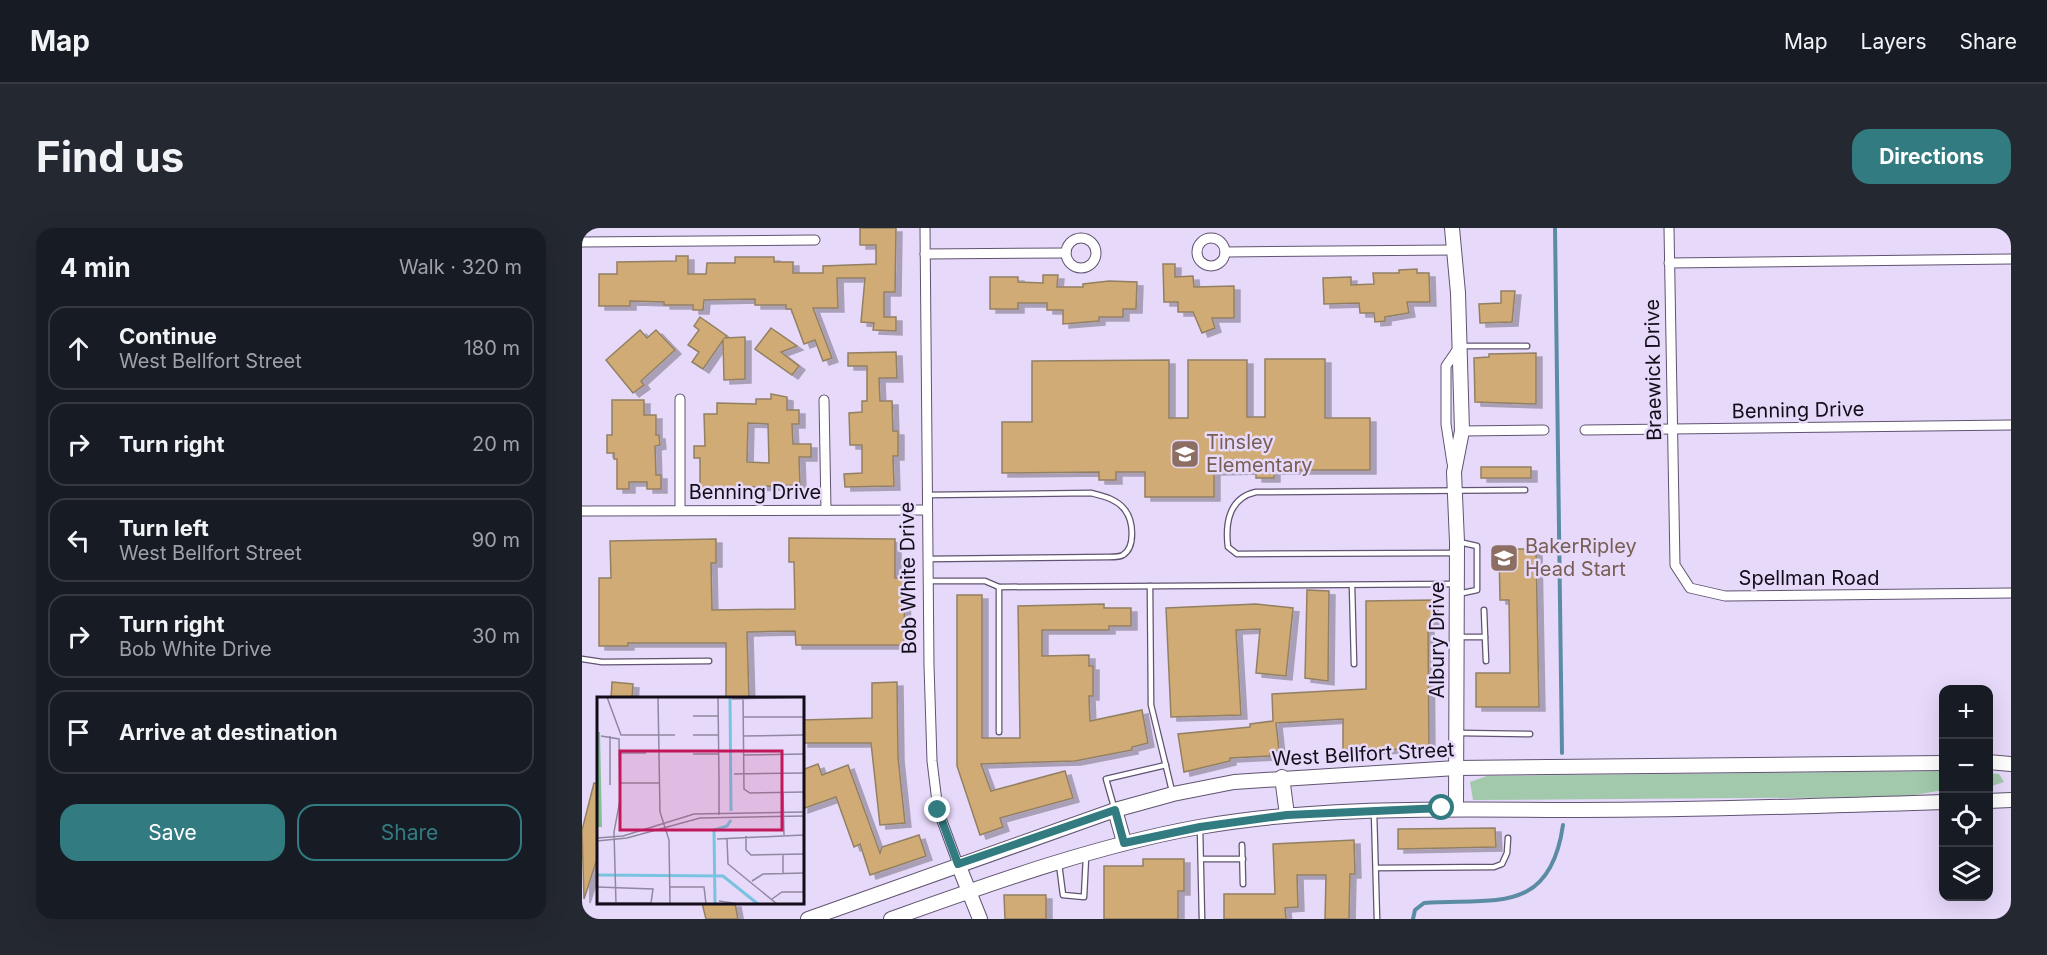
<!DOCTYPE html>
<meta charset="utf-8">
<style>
body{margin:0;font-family:Inter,sans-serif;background:#242831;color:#f1f3f6}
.controls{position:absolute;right:18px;bottom:18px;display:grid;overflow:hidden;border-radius:12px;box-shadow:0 6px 24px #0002}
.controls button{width:54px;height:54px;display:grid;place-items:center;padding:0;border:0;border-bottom:2px solid #363941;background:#171b24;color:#f1f3f6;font:30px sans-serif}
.stop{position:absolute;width:18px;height:18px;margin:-14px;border:4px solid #327b80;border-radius:50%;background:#fff}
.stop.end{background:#327b80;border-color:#fff;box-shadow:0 2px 6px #0008}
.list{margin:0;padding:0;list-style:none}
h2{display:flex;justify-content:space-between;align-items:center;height:78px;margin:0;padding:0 24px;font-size:26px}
h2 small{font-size:20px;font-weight:400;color:#9ea1a6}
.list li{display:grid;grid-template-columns:39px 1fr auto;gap:18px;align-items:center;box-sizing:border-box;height:84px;margin:0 12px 12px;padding:0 12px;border:2px solid #363941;border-radius:18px}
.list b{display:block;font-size:22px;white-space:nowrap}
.list p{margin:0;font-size:20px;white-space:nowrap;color:#9ea1a6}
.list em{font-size:20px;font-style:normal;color:#9ea1a6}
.actions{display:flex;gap:12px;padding:18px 24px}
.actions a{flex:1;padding:14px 0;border:2px solid #327b80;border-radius:18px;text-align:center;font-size:21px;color:#327b80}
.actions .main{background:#327b80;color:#fff}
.icon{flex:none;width:33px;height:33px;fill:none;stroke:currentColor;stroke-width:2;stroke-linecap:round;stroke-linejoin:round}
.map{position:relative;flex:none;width:1429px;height:691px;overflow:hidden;border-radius:18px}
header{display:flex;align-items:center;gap:36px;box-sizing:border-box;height:84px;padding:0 30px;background:#171b24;border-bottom:2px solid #363941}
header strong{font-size:28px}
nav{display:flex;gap:33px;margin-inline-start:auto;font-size:21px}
.intro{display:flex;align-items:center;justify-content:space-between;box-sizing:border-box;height:144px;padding:0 36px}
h1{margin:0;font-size:42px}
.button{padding:15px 27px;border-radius:18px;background:#327b80;color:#fff;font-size:21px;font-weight:700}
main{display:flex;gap:36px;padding:0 36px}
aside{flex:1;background:#171b24;border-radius:18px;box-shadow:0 6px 24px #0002}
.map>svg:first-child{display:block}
</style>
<header>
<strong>Map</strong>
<nav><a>Map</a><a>Layers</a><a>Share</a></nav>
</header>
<div class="intro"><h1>Find us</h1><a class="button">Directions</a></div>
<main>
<aside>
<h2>4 min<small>Walk · 320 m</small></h2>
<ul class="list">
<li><svg class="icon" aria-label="ahead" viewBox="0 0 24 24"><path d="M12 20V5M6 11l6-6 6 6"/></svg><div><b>Continue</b><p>West Bellfort Street</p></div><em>180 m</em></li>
<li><svg class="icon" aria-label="right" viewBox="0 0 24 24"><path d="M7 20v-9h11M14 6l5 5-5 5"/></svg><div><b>Turn right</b></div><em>20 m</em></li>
<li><svg class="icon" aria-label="left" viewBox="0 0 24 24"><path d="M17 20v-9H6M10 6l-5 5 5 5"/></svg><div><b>Turn left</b><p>West Bellfort Street</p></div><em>90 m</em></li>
<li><svg class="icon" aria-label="right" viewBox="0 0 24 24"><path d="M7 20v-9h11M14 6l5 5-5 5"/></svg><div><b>Turn right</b><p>Bob White Drive</p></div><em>30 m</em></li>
<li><svg class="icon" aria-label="arrive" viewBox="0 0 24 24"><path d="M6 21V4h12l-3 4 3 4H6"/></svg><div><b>Arrive at destination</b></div></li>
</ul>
<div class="actions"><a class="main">Save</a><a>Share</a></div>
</aside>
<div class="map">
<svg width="1429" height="691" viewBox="0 0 1429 691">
<defs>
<filter id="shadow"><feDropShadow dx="6" dy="4" stdDeviation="0" flood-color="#0004"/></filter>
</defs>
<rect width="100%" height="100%" fill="#e7d9fa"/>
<g fill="#a2c9ac">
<path d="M1362 543 1361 562 1322 569 891 572 888 554 905 548Z"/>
<path d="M1406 545 1417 546 1422 554 1407 559Z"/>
</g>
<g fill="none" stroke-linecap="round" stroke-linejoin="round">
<g stroke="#5b8ca4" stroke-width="4">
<path d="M973 0 980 525"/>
<path d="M831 691 833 682 842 675C912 670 968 688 981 597"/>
</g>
</g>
<g fill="#d0ab74" stroke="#938064" stroke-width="1.5" fill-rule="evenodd" filter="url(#shadow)">
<path d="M278 0H314L313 64H302V89H314V103L291 102 292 95 279 94 283 50H255L256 80H231L250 130 241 133 233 112 222 116 209 81H204V77H173V71L122 72 121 82H111V77H82V74L48 73V78H17V46H35V34L94 33V28H106V46H124L125 35H153V29H192V34H211V45H241V38L294 36V17H278Z"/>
<path d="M581 36H593V49L611 48 612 59 652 58V90H630L633 100 620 105 611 84H596V74H582Z"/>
<path d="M835 41V45H847L848 74H825L827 85 803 89V93L793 94 792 85H778L777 75 742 76 741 50 769 49V57L792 56 791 45H817V42Z"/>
<path d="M461 47H476L475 59H501V56L527 53 555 54 554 81H541V89H517V93L481 96V82H465V75H436V81H408V49H436V54L461 55Z"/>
<path d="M919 63H933L930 94 898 95 897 76 919 75Z"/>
<path d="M118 89 145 108 143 110 163 109V151L142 152 141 112 121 141 110 134 117 124 106 117 117 102 112 98Z"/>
<path d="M189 100 215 118 199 124 217 138 210 147 173 121Z"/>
<path d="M58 102 65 110 74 102 93 122 59 153 62 157 51 165 24 132Z"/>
<path d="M314 124 315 150H297L298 173H310L311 203H316V228H311L312 258 263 259 262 246 280 245V217H268L267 185 280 184V173H285V138H266V125Z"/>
<path d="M954 125V176L893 174 892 130 907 129V126Z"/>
<path d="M683 131H743V190H788V242H692V250H674V242L632 243V269H563V244H534V252H517V244L420 245V194H450V133L587 132V190H606V132H665V189H683Z"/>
<path d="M189 166 205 169V182H217V196H210L211 216H229V229H217L218 257 118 261V230H112V218H123L122 186H135V175L174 176V171H189ZM166 195 186 196 187 235 165 234Z"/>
<path d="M30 172H62V187H74V207H77L78 217 73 218 74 247H79V261H65V254H47V261H35V231H32V225H25V207H30Z"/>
<rect x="899" y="239" width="50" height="11"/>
<path d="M207 310 313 311V350H323L322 417H214L213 403 165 404 167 471H144V415H46V418H17V350H29L28 313 134 311V335H129L130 382 213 381 212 334H207Z"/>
<path d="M917 321H954L957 479H894V445H928L927 372H918Z"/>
<path d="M725 362 747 363 746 453 723 450Z"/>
<path d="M375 367H400V510H438L436 378 522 376V380H549V398H527V402H460V428L507 427V438H511V468H507L508 493 560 482 566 515 550 519V522L493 533 399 536 409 563 483 543 491 570 418 590 421 599 398 607 375 538Z"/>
<path d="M850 372 851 393H846L847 521 761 522V491L694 495 697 522 688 524V528L648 530V533L602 544 596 506 668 499V496L691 493 690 466 784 461V373Z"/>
<path d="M674 376 711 380 704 448 674 445 678 401 654 402 659 487 589 489 584 380Z"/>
<path d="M30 454 51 456 50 471H29Z"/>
<path d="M315 454 316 529 323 595 298 597 289 515H220V492L290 490V455Z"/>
<path d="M236 536 240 547 266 537 298 625 300 619 337 607 344 628 288 647 278 616 272 619 254 569 220 581V542Z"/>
<path d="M12 555 16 556V628L2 671 0 602Z"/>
<path d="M913 600 914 619 816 621V601Z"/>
<path d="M772 612 773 646H768L767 691H743L744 647H715L716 679 703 680 704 691H642V666H693L691 616Z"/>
<path d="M561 631H602V663H596V691H522V638H561Z"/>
<path d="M422 667H464V691H423Z"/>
<path d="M120 675H153L156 691H124Z"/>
</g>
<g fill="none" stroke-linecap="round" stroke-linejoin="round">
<g stroke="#605470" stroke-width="7">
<g id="lane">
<path d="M880 118H945"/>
<path d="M345 267 509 265C521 268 535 271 543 282 551 292 554 319 541 327 538 329 531 329 527 329L346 331"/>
<path d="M872 325 655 326 646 319C643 295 647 270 674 264L943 262"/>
<path d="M346 353H403L417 359 872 356"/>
<path d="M770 357 772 436"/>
<path d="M568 358 569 477 590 563"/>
<path d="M417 359V504"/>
<path d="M876 366 895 362V318L877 314"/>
<path d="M877 409H903L902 382"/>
<path d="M903 409 904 433"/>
<path d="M0 431 20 434 127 433"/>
<path d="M877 505 948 506"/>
<path d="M532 579 524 551 584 537"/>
<path d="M792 584 795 691"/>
<path d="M618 601 620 691"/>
<path d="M660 617 661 656"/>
<path d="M619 631H661"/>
<path d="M477 636 481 667 502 669 504 629"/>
<path d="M794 640 912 639 920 636 925 625 926 610"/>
</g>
</g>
<g stroke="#605470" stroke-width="11">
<g id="street">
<path d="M343 0 347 437 350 533 356 582 376 636"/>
<path d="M1087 0 1093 337 1108 360 1143 368 1429 365"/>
<circle cx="629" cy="24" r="14"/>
<circle cx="499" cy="25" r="15"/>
<path d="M0 14 233 12"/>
<path d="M643 24 870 22"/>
<path d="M343 26 484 25"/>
<path d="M1087 35 1429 31"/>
<path d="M98 171V282"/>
<path d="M242 172 244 282"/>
<path d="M1003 202 1429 197"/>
<path d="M880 203 962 202"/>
<path d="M870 235 864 196V138L877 119"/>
<path d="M0 283 345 282"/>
</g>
</g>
<g stroke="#605470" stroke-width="16">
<g id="secondary">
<path d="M870 0 876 65 880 203 872 244 875 314 874 580"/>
<path d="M1406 534 1429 536"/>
<path d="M700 549 705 587"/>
<path d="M1406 573 1429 572"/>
<path d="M533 582 542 614"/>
<path d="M376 636 398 691"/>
<path d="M226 691 533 582 591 566 652 554 874 540 1362 535"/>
<path d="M309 691C410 655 512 618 617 599 743 577 870 582 997 582 1118 582 1240 578 1362 574"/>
</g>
</g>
<use href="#lane" stroke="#fff" stroke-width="4.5"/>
<use href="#street" stroke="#fff" stroke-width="9"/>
<use href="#secondary" stroke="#fff" stroke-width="14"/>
</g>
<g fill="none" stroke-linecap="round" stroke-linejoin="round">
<path stroke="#327b80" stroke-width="8" d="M356 582 376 636 533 582 542 615 618 599 705 587 860 580"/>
</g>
<defs>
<g id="school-square" transform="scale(1.5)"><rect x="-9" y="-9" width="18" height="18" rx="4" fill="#8d6e63" stroke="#e7d9fa"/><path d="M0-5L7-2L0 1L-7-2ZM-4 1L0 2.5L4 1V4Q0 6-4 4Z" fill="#fff"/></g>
</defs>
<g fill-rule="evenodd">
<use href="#school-square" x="603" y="226"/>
<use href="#school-square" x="922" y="330"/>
</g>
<g text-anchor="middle" stroke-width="5" stroke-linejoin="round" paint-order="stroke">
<g font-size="20" fill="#120d18" stroke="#e7d9fa">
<text transform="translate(1071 142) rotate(-91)" y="7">Braewick Drive</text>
<text transform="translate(1216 182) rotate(-1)" y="7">Benning Drive</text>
<text x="173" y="271">Benning Drive</text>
<text transform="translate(326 350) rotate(-91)" y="7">Bob White Drive</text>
<text x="1227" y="357">Spellman Road</text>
<text transform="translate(855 412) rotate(-90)" y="7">Albury Drive</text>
<text transform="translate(781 526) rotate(-3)" y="7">West Bellfort Street</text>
</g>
<g font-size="20" fill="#785e54" stroke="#e7d9fa" text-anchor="start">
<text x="624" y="221">Tinsley<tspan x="624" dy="23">Elementary</tspan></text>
<text x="943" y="325">BakerRipley<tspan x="943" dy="23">Head Start</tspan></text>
</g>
</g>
<g transform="translate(15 469)">
<rect width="207" height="207" fill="#e7d9fa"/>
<path d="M0 35H3L5 130H0Z" fill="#85bf96"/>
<path fill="none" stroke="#7ac3e0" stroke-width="3" d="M133 0 134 114M0 178 126 179 161 207M118 207 117 133 130 129 134 123"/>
<path fill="none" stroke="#9287a0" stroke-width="1.5" d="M10 0 24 38H78M61 0 63 115 72 143 73 207M121 0 122 82M146 0 147 92 153 96 207 95M135 2 207 0M96 19H121M146 20H207M96 38H121M4 39 22 42 23 103 17 135 19 207M13 39V88M146 39 207 38M23 56H49M96 57H122M146 58 207 57M137 77 207 76M122 80V118M23 86H62M186 96 187 138M149 139V153L154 158 207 157M0 141 26 139 97 117 207 115M120 142 207 138M130 142 131 167 180 207M0 144 30 141 103 121 207 119M186 157V176M155 184 166 177 207 176M0 190 56 192 54 206H0M73 190H107L109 207M175 202 185 195H207M122 204 142 207"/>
<path fill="#c2185b" fill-opacity="0.15" stroke="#c2185b" stroke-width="3" d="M23 54H185V133H23Z"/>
<rect width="207" height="207" fill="none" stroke="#120d18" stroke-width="3"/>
</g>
</svg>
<div class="controls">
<button>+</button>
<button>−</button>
<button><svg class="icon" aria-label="locate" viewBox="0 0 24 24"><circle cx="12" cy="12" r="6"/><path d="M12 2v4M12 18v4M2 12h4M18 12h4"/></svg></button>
<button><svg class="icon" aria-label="layers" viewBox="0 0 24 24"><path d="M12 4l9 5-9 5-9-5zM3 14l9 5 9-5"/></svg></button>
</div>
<div class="stop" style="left:860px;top:580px"></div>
<div class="stop end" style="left:356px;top:582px"></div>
</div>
</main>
